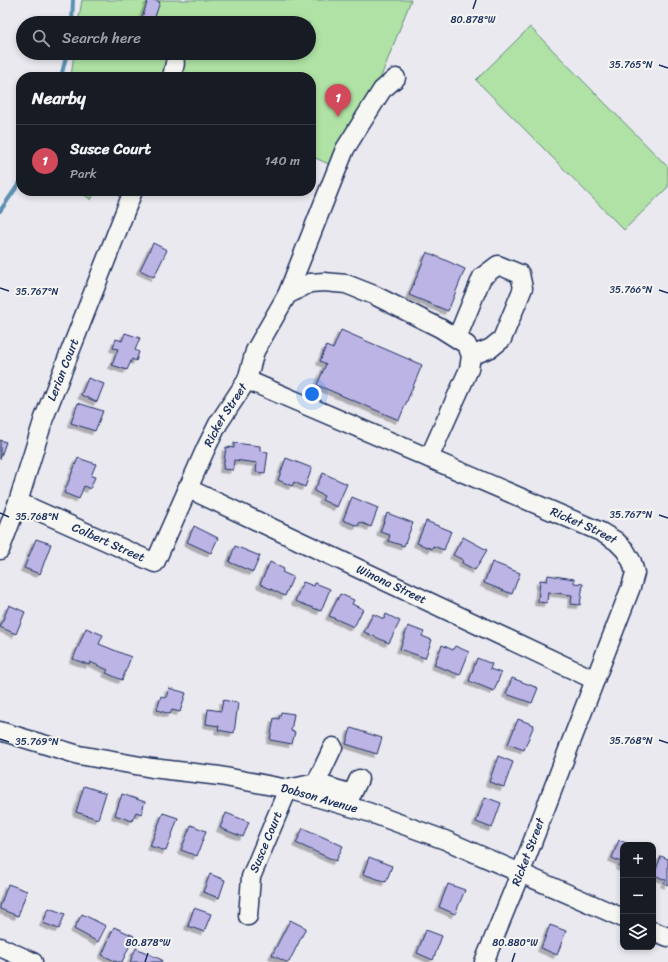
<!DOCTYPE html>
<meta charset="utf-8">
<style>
body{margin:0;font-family:Sriracha,sans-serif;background:#242831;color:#f1f3f6}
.controls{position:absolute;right:12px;bottom:12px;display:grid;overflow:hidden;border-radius:8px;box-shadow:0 2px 6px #0003}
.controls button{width:36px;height:36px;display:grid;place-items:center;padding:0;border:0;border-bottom:1px solid #363941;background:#171b24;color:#f1f3f6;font:20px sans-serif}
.you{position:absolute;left:312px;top:394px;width:14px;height:14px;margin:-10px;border:3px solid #fff;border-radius:50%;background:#1a73e8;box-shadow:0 0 0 6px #1a73e833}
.badge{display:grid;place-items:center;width:26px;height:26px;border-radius:50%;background:#d1495b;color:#fff;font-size:13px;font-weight:700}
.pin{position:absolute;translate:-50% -33px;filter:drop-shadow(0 1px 2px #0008)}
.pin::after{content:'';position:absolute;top:21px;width:14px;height:12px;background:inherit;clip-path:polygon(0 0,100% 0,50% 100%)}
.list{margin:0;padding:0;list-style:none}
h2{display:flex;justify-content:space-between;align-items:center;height:52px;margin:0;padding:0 16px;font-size:17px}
h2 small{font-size:13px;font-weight:400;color:#9ea1a6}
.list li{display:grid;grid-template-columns:26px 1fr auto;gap:12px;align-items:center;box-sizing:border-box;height:72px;padding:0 16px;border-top:1px solid #363941}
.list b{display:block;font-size:15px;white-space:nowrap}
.list p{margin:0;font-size:13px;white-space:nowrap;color:#9ea1a6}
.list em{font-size:13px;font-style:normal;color:#9ea1a6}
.icon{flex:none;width:22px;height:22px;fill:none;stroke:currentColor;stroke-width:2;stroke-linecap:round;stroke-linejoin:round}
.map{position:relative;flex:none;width:668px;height:962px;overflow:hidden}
.search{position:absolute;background:#171b24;box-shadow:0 2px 6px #0003;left:16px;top:16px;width:300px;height:44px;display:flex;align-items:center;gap:10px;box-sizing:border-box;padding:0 14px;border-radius:22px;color:#9ea1a6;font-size:15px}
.panel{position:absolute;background:#171b24;box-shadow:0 2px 6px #0003;left:16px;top:72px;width:300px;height:124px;border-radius:16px}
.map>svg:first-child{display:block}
</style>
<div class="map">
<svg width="668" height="962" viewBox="0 0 668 962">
<defs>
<filter id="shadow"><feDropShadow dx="-3.5" dy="3.5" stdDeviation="0" flood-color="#0004"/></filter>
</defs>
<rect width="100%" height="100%" fill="#ebe9f0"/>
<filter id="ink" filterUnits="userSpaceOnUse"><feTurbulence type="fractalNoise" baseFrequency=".025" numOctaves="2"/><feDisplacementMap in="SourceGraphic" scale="8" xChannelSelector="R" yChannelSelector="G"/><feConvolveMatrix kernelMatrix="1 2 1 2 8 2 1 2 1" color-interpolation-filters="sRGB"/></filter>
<g filter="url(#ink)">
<g fill="#afe2a4" stroke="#658881">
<path d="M82 0H411L344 171 311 156V77H71L74 53H309V23H78Z"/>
<path d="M530 27 668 167V187L624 230 476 80Z"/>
<path d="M79 191H95L91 200Z"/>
</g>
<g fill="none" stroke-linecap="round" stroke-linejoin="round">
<g stroke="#5c90b1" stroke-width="4">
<path d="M72 23 73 0"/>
<path d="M61 77 67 53"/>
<path d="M0 211 21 181"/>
</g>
</g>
<g fill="#bdb4e6" stroke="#1b2f5e" filter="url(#shadow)">
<path d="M148 0H154L160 2 153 23H140Z"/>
<path d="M153 243 167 250 154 277 140 270Z"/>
<path d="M427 252 465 269 448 311 409 295Z"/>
<path d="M341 330 422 365 399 420 317 385 326 364 320 361 326 346 333 349Z"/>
<path d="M125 333 140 338 135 350 139 352 136 361 132 359 127 370 112 365 118 349 113 348 116 339 122 341Z"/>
<path d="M88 378 104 384 97 402 81 395Z"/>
<path d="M78 403 103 411 95 431 71 423Z"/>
<path d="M0 440 6 442 0 459Z"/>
<path d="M234 443 260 446V451L268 452 265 473 256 472 257 463 234 460 233 470 223 469 226 447 234 448Z"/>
<path d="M78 458 96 464 91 476 95 477 90 489 84 486 79 499 64 493Z"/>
<path d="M286 458 312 468 305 487 294 482 292 486 278 480Z"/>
<path d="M323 473 347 484 337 507 322 500 324 496 314 491Z"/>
<path d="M352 497 378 508 371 527 360 522 358 526 343 520Z"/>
<path d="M387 513 413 523 404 546 388 541 390 535 380 532Z"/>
<path d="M426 521 451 531 444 550 433 546 432 549 417 543Z"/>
<path d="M194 526 218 538 211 553 187 542Z"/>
<path d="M463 537 487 550 475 570 462 563 463 560 453 555Z"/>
<path d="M36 539 51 544 40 574 24 568Z"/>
<path d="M235 546 260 556 253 572 229 562Z"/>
<path d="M270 562 284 569 282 572 293 577 285 596 260 584Z"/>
<path d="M492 562 520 573 512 594 484 583Z"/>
<path d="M548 575 574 579V583L583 584 580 605 571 604 572 595 548 592 547 603 538 602 540 580 547 581Z"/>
<path d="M303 582 314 586 315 583 330 589 321 611 295 601Z"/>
<path d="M340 594 354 600 352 604 363 609 354 627 329 616Z"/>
<path d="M9 605 25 612 16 634 0 627Z"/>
<path d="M373 614 384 619 386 614 400 621 389 643 364 632Z"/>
<path d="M408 626 424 632 422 636 432 640 425 658 400 649Z"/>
<path d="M86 628 103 635 99 644 131 657 122 680 106 673 108 670 90 662 89 665 73 659Z"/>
<path d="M442 645 453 650 455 646 469 652 460 675 434 665Z"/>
<path d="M477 658 492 664 490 669 501 673 494 691 469 681Z"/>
<path d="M512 678 538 688 532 703 506 694Z"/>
<path d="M169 688 186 693 180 712 172 710 170 714 157 710 161 696 166 698Z"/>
<path d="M223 700 238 703 234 733 218 730 219 726 206 724 208 709 221 711Z"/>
<path d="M281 712 294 714 291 731 295 732 292 744 270 740 274 718 279 719Z"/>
<path d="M518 719 534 725 524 750 508 744Z"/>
<path d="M351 728 382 738 377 754 346 744Z"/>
<path d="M498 756 513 762 504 787 489 782Z"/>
<path d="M84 786 106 793 98 819 76 812Z"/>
<path d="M122 794 145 802 141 814 136 812 132 821 115 815Z"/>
<path d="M485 797 501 803 492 828 476 822Z"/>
<path d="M163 813 178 818 166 851 150 846Z"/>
<path d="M226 813 249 822 243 837 220 828Z"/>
<path d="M191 825 206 831 197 856 181 850Z"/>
<path d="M303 828 343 846 336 861 296 843Z"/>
<path d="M619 840 631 845H623V868L619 866 621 862 612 858Z"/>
<path d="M661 856 668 859V885L664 883 666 880 654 875Z"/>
<path d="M369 857 392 866 386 882 363 874Z"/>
<path d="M210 874 225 880 219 898 203 892Z"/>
<path d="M8 884 27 891 18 916 0 909V906Z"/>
<path d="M448 884 465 890 455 914 439 907Z"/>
<path d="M49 908 65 914 59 929 43 923Z"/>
<path d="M194 908 211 914 204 932 188 926Z"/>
<path d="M82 914 106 926 98 942 74 929Z"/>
<path d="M290 920 306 928 289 962H286L272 955Z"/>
<path d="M550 925 566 931 557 955 541 948Z"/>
<path d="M114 927 134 936 122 962H117L102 955Z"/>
<path d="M426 930 442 936 433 960 417 953Z"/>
<path d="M136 948 162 960 161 962H130Z"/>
</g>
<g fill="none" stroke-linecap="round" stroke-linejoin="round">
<g stroke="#1b2f5e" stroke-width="21">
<g id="minor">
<path d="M172 77 175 63"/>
<path d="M287 295 345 149 382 90 396 78"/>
<path d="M457 338 482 277 498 265 520 274 523 288 502 339 491 348 471 356"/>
<path d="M247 380 255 351 287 295 310 283 324 282 346 284 374 295 440 328 467 345 471 356 469 369 429 458"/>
<path id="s1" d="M187 488 595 680"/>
<path id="s2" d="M18 502 155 563 206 448 218 424 247 380 601 532 616 541 625 550 632 562 635 573 631 587 520 874 484 962"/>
<path id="s3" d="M0 550 18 502 44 418 133 191"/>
<path id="s4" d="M0 731 79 755 152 768 220 776 288 789 368 812 445 840 623 918"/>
<path d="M316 783 352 794 359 779"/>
<path id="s5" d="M248 916 251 877 288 789 316 783 333 747"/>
<path d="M653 931 668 937"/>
<path d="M0 947 33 962"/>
</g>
</g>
<use href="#minor" stroke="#f6f6f2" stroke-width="18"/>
</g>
</g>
<path fill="none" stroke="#1b2f5e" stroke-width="1.5" d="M473 9 476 0M659 65 668 68M0 288 9 291M659 290 668 293M0 513 9 517M659 515 668 518M0 739 9 742M659 740 668 743M145 962 148 953M512 962 515 953"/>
<g text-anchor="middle" stroke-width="4" stroke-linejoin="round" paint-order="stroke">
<g font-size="12" fill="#1b2f5e" stroke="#f6f6f2">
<text dy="4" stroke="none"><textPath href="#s3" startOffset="191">Lerian Court</textPath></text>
<text dy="4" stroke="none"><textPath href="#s2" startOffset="314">Ricket Street</textPath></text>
<text dy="4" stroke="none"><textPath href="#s2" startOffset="722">Ricket Street</textPath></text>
<text dy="4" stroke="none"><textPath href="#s2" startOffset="99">Colbert Street</textPath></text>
<text dy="4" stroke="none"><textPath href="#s1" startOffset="226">Winona Street</textPath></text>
<text dy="4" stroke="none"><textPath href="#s4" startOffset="327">Dobson Avenue</textPath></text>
<text dy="4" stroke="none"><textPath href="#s5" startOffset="77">Susce Court</textPath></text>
<text transform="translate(528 852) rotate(-69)" y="4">Ricket Street</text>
</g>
</g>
<g font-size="10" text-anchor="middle" fill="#1b2f5e" stroke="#f6f6f2" stroke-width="4" stroke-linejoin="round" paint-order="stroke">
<text x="473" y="23">80.878°W</text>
<text x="631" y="68">35.765°N</text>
<text x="631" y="293">35.766°N</text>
<text x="37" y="295">35.767°N</text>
<text x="631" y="518">35.767°N</text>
<text x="37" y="520">35.768°N</text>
<text x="631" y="744">35.768°N</text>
<text x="37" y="745">35.769°N</text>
<text x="148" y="946">80.878°W</text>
<text x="515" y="946">80.880°W</text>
</g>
</svg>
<div class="controls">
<button>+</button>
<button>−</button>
<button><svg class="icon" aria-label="layers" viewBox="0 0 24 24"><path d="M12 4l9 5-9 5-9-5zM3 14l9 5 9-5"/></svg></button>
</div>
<div class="you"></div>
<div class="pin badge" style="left:338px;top:117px">1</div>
<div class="search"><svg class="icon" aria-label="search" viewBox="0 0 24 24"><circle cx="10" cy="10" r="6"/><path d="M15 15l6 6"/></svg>Search here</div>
<section class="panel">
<h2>Nearby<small></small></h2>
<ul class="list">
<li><span class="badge">1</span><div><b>Susce Court</b><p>Park</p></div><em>140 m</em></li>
</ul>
</section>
</div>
